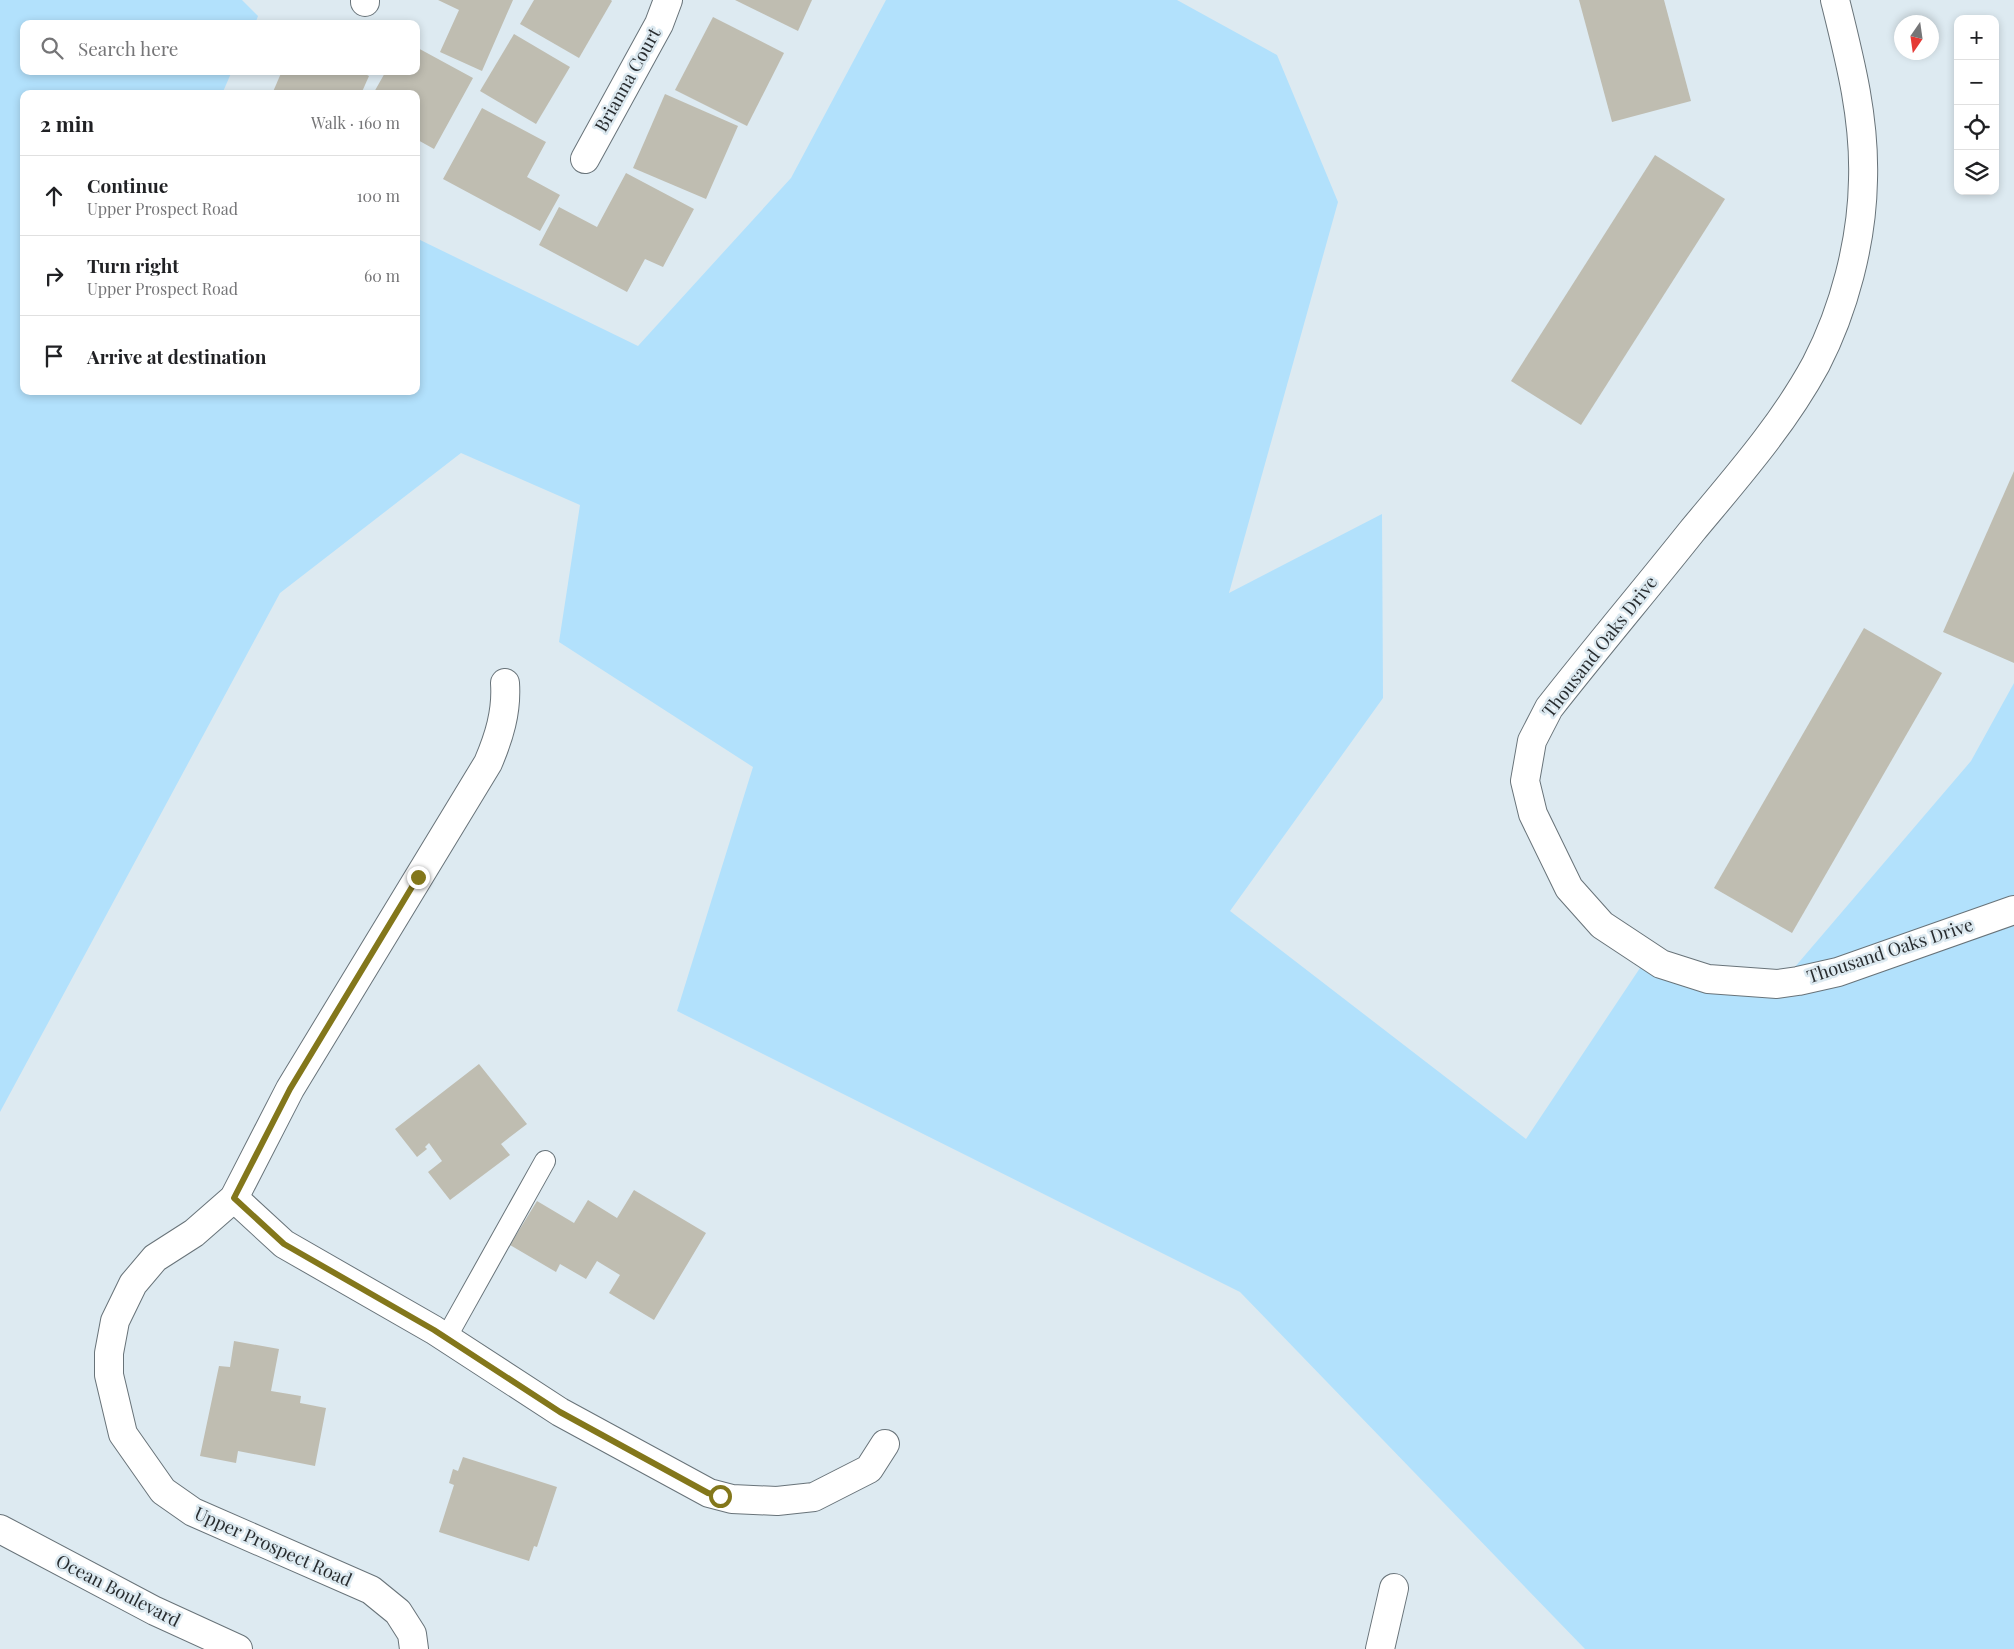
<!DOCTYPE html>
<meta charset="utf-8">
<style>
body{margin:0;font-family:"Playfair Display",serif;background:#f6f6f6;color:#202124}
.controls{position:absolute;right:15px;top:15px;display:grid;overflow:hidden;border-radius:10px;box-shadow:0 2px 8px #0003}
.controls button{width:45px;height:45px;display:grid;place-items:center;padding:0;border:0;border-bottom:1px solid #e0e0e0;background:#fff;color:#202124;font:25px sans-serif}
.compass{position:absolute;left:1894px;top:15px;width:45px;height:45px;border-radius:50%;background:#fff;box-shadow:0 2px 8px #0003;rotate:193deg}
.stop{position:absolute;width:15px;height:15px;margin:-11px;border:4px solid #83771b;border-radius:50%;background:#fff}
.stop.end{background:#83771b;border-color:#fff;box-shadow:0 1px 5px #0008}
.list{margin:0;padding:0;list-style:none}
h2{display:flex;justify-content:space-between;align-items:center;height:65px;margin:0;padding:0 20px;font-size:21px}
h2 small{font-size:16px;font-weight:400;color:#757577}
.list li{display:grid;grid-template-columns:32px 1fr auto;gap:15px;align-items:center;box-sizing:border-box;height:80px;padding:0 20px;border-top:1px solid #e0e0e0}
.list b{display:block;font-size:19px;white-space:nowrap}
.list p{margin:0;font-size:16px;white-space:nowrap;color:#757577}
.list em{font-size:16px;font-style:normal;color:#757577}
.icon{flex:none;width:28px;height:28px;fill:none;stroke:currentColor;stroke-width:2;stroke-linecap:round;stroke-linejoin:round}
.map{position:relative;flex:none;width:2014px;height:1649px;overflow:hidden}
.search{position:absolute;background:#fff;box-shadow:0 2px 8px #0003;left:20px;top:20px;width:400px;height:55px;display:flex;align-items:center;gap:12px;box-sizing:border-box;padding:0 18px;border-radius:10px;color:#757577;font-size:19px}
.panel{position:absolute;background:#fff;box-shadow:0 2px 8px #0003;left:20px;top:90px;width:400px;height:305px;border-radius:10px}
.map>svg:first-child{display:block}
</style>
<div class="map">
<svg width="2014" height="1649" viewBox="0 0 2014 1649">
<rect width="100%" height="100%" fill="#ddeaf1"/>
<path fill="#b2e1fc" d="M0 0H242L258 16 255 24H24V71H232L222 94H24V391H416V238L638 346 791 178 886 0H1177L1277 55 1338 202 1229 593 1382 514 1383 698 1230 911 1526 1139 1646 959 1770 996 1971 761 2014 683V1649H1585L1240 1292 677 1011 753 767 559 642 580 505 461 453 280 593 0 1112Z"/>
<g fill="#bfbdb1">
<path d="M438 0H513L482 71 440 52 459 10Z"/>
<path d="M534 0H611L612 1 579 58 520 24Z"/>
<path d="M735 0H812L798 31Z"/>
<path d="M1579 0H1664L1691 101 1612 122Z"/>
<path d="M713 17 784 53 747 126 675 90Z"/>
<path d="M514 34 570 67 536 124 480 91Z"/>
<path d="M416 47 473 78 434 149 416 139V94H373L386 71H416Z"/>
<path d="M282 71H359L369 76 361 94H272Z"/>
<path d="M665 94 738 126 706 199 633 168Z"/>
<path d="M482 108 546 142 527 177 560 195 540 231 443 179Z"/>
<path d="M1655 155 1725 199 1581 425 1511 381Z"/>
<path d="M626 173 694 209 663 267 645 259 627 292 539 245 559 207 597 227Z"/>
<path d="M2014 471V663L1943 632Z"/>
<path d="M1864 628 1942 673 1792 933 1714 888Z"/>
<path d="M479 1064 527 1124 501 1144 510 1155 450 1200 428 1172 442 1161 429 1143 425 1147 427 1149 417 1157 395 1129Z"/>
<path d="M634 1190 706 1233 654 1320 609 1293 620 1275 597 1261 586 1279 560 1264 556 1272 510 1245 537 1201 574 1223 588 1200 617 1218Z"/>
<path d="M234 1341 279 1349 271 1391 301 1396 300 1403 326 1408 315 1466 238 1451 236 1463 200 1456 219 1366 230 1367Z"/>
<path d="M463 1457 557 1487 537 1547 534 1546 529 1561 439 1532 454 1485 449 1483 453 1469 458 1471Z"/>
</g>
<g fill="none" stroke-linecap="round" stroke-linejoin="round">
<g stroke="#687379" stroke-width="22">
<path id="lane" d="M446 1338 545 1161"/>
</g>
<g stroke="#687379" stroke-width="30">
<g id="street">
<path d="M1835 0C1850 60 1865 118 1863 180 1862 242 1844 310 1816 364 1783 425 1736 478 1692 531 1645 590 1596 648 1549 708L1532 741 1525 781 1533 814 1569 888 1602 925 1661 964 1708 979 1777 984 1798 981 1838 972 2014 910"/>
<path d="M365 2V0"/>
<path d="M585 159 659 24 668 0"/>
<path d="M234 1198 284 1244 434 1330 560 1412 709 1493 732 1499 777 1501 814 1497 869 1469 885 1444"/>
<path d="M414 1649 412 1634 398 1612 371 1590 193 1512 163 1491 123 1434 109 1375V1353L115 1321 133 1284 155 1258 194 1233 234 1198 290 1089 488 763C499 737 507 712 505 683"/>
<path d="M1380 1649 1394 1588"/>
</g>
</g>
<g stroke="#687379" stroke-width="30">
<path id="secondary" d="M0 1529 155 1611 238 1649"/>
</g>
<use href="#lane" stroke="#fff" stroke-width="20"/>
<use href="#street" stroke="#fff" stroke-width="28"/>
<use href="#secondary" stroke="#fff" stroke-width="28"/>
</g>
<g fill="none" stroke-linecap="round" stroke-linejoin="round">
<path stroke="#83771b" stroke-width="6" d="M418 877 290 1089 234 1198 284 1244 434 1330 560 1412 708 1493 720 1496"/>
</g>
<g text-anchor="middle" stroke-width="5" stroke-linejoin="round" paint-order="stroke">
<g font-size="18" fill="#282c2f" stroke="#ddeaf1">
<text transform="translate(628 80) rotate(-61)" y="6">Brianna Court</text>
<text transform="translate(1600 647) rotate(-52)" y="6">Thousand Oaks Drive</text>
<text transform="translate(1890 951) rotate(-18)" y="6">Thousand Oaks Drive</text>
<text transform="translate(273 1547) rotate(24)" y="6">Upper Prospect Road</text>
<text transform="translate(118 1591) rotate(27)" y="6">Ocean Boulevard</text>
</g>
</g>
</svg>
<div class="controls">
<button>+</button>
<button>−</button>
<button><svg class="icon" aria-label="locate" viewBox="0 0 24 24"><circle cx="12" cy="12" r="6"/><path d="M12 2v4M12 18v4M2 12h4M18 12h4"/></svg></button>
<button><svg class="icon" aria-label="layers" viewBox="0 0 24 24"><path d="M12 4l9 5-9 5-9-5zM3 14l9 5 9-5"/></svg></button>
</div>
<svg class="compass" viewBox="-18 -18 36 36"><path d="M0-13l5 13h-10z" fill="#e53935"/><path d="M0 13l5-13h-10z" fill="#757577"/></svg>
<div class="stop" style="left:720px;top:1496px"></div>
<div class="stop end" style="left:418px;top:877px"></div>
<div class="search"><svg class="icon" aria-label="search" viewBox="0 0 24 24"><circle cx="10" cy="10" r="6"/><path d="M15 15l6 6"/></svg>Search here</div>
<section class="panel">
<h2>2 min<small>Walk · 160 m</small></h2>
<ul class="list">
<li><svg class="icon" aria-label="ahead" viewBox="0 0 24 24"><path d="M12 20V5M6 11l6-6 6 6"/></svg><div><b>Continue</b><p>Upper Prospect Road</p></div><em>100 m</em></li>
<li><svg class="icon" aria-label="right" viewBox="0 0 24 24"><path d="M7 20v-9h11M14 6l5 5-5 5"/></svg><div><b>Turn right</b><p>Upper Prospect Road</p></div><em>60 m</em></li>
<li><svg class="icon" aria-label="arrive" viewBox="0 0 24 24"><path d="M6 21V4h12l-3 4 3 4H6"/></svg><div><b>Arrive at destination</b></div></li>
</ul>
</section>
</div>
